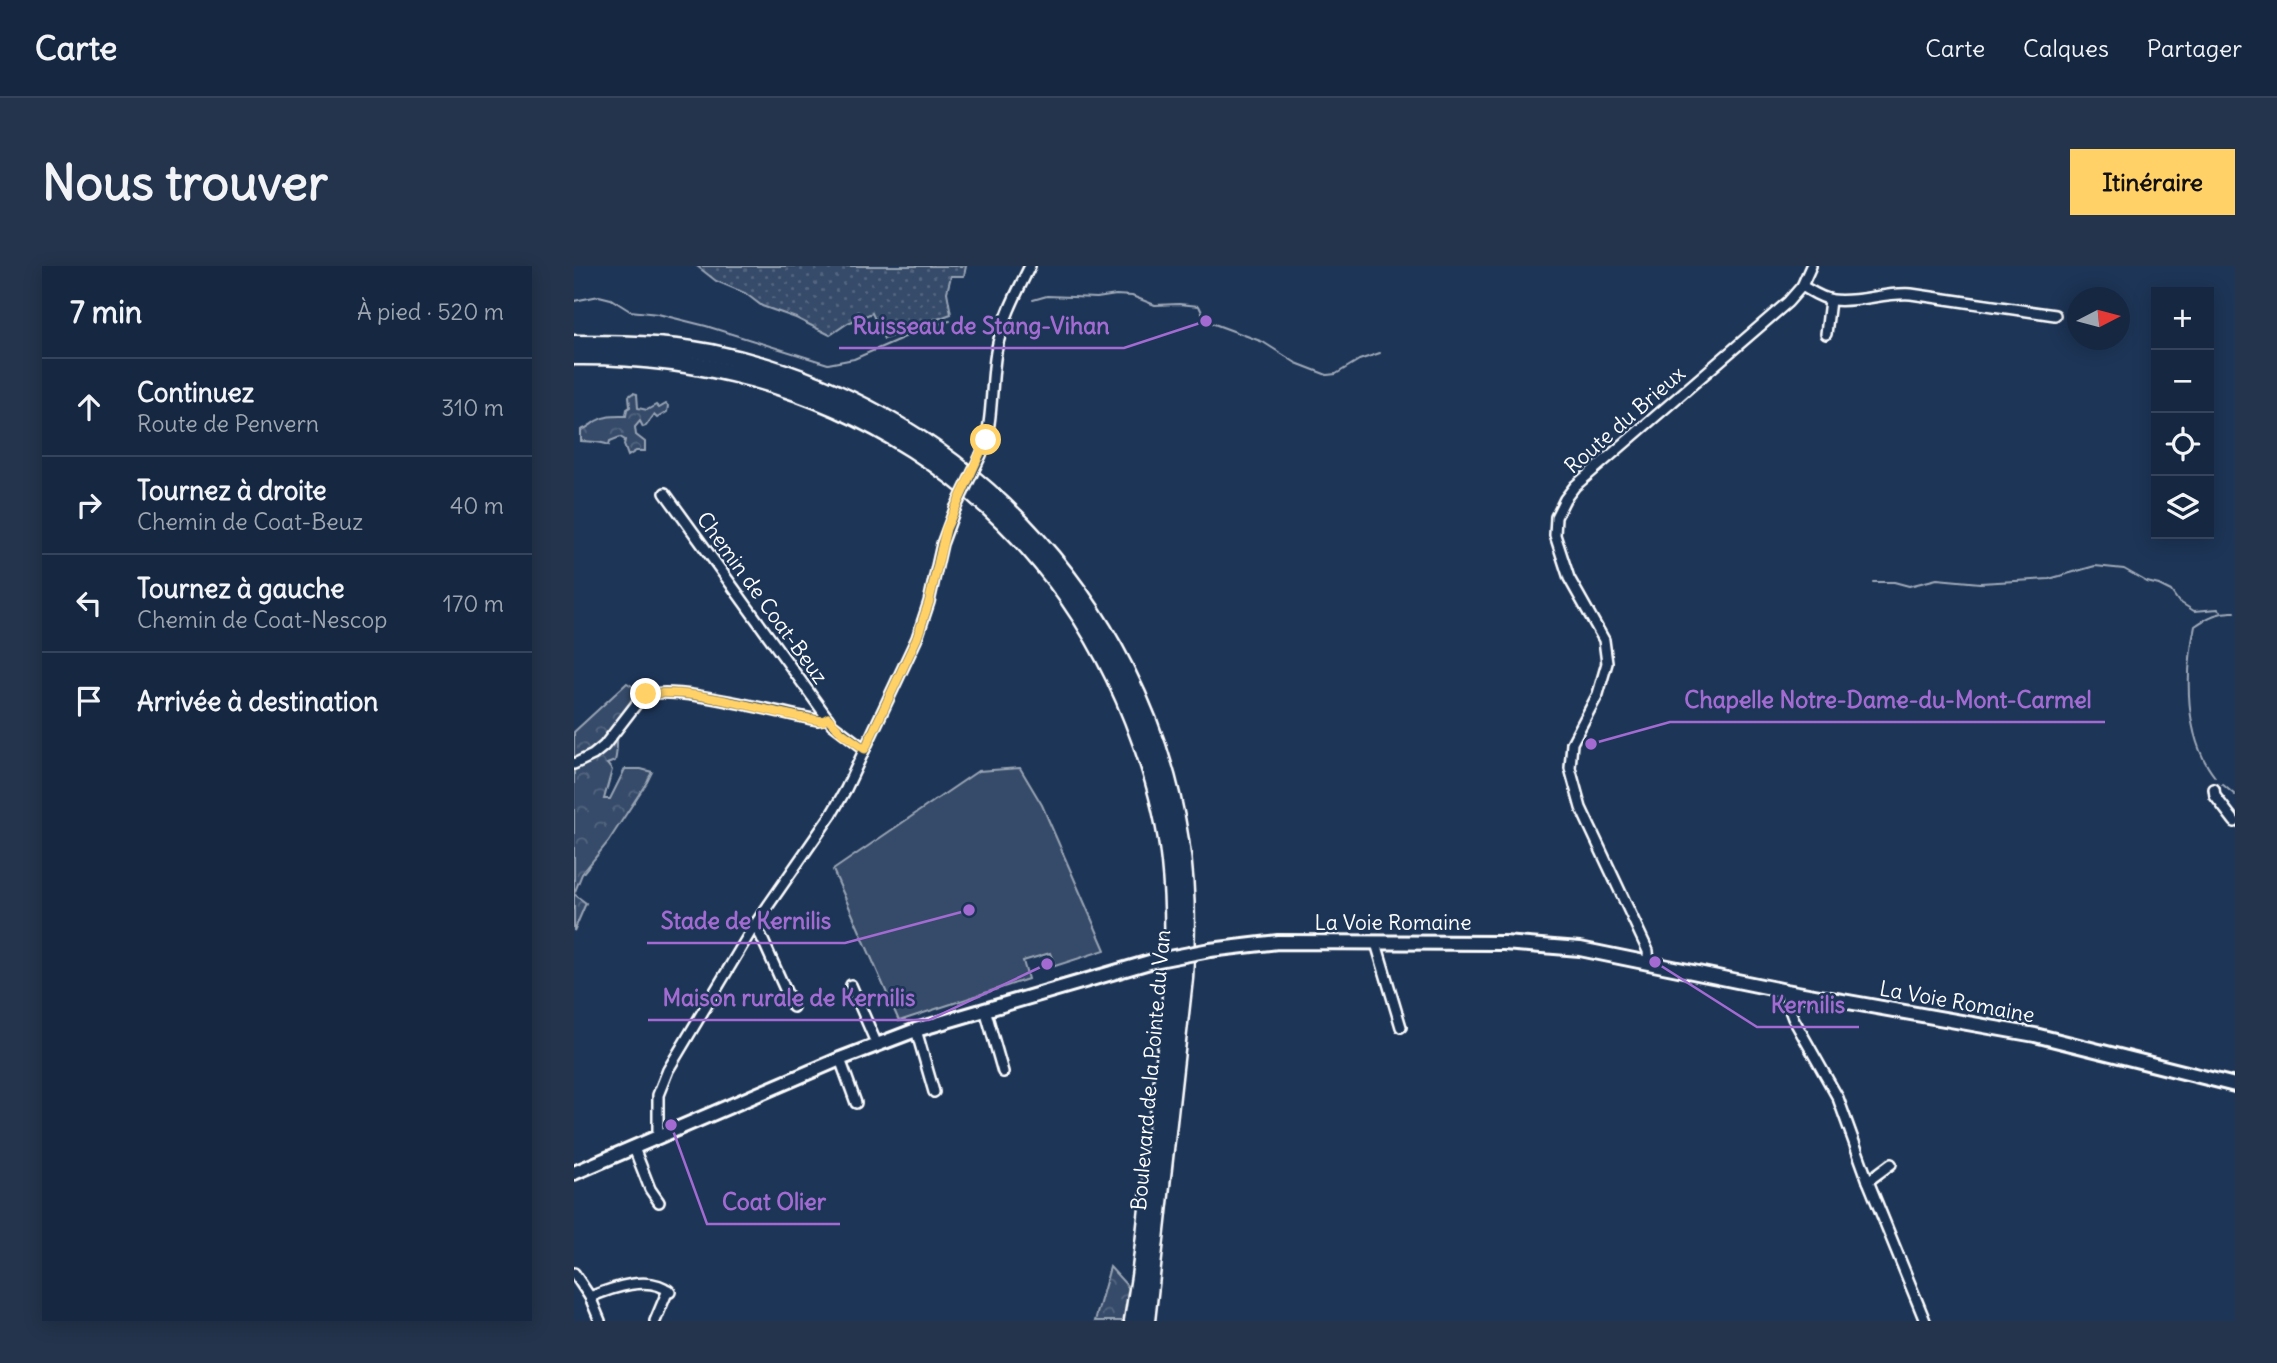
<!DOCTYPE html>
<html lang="fr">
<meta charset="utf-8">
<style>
body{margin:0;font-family:Delius,sans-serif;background:#23344c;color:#f1f3f6}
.controls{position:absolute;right:21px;top:21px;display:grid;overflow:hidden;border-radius:0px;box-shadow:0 4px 18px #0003}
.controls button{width:63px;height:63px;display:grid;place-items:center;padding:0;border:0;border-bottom:2px solid #35445a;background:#162841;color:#f1f3f6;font:35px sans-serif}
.compass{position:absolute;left:1493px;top:21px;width:63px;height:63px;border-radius:50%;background:#162841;box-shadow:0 4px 18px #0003;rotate:84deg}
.stop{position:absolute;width:21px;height:21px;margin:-16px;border:5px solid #ffd166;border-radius:50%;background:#fff}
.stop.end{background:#ffd166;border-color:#fff;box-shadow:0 2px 7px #0008}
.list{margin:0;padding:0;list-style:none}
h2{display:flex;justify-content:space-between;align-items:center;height:91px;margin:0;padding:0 28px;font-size:30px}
h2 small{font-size:23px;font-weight:400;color:#9ea6b1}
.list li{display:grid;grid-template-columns:46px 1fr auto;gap:21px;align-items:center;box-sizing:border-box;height:98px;padding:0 28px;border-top:2px solid #35445a}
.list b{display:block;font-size:26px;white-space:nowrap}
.list p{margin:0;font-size:23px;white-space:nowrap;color:#9ea6b1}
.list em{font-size:23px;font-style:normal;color:#9ea6b1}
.icon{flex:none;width:38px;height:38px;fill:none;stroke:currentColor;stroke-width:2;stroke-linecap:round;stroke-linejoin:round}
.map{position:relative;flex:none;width:1661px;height:1055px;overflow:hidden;border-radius:0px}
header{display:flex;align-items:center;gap:42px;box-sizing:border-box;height:98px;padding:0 35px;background:#162841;border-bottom:2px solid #35445a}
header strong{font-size:33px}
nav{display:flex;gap:38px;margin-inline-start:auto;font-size:24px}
.intro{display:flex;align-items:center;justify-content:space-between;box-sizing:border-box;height:168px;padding:0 42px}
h1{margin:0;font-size:49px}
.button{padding:18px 32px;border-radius:0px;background:#ffd166;color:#111;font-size:24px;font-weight:700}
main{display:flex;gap:42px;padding:0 42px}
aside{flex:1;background:#162841;border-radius:0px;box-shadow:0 4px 18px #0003}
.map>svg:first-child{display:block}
</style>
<header>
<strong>Carte</strong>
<nav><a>Carte</a><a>Calques</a><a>Partager</a></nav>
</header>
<div class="intro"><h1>Nous trouver</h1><a class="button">Itinéraire</a></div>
<main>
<aside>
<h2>7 min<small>À pied · 520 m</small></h2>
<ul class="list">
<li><svg class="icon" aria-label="ahead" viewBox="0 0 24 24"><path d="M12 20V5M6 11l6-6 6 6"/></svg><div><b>Continuez</b><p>Route de Penvern</p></div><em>310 m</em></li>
<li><svg class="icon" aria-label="right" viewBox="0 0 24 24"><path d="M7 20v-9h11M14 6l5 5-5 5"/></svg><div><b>Tournez à droite</b><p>Chemin de Coat-Beuz</p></div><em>40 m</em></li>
<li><svg class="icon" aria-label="left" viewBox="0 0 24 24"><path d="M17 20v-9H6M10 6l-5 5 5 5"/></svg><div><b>Tournez à gauche</b><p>Chemin de Coat-Nescop</p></div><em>170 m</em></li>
<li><svg class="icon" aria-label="arrive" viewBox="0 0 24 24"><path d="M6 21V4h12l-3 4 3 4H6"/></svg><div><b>Arrivée à destination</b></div></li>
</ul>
</aside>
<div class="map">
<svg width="1661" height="1055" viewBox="0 0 1661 1055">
<defs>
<pattern id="grass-dots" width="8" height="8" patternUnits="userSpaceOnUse" patternTransform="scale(1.75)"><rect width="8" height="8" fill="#364b69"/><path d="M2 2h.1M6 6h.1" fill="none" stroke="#546680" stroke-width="1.8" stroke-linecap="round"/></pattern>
<pattern id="forest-crowns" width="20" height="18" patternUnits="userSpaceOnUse" patternTransform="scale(1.75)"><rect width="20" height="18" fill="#364b69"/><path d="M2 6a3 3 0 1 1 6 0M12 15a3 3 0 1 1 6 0" fill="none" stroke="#546680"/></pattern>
</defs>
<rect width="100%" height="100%" fill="#1d3557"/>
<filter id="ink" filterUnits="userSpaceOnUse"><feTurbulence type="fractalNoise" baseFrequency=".0143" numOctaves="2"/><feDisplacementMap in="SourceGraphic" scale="14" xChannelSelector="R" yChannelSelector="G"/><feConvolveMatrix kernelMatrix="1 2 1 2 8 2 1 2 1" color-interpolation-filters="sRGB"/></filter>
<g filter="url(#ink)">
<path fill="url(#grass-dots)" stroke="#9aa5b4" stroke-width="2" d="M123 0H392L390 10H377L373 26 377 48 310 73 298 47 274 57 256 69 222 52 188 40 171 27 142 15Z"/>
<g fill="url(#forest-crowns)" stroke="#9aa5b4" stroke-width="2">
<path d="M59 127 63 128 64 142 73 144 82 139 85 142 92 138 94 140 93 146 83 152 80 149 72 160 69 161 66 155 61 161 62 169 71 176V185H62L54 190 50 179 51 174 46 171 36 175 35 179C26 175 16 176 7 175V164C14 162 16 159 22 155 32 149 42 150 52 150L53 143 56 141 55 130Z"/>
<path d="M53 417 66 425C60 434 50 444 46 454 41 466 45 481 41 495L33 498 38 504 30 533H36L51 503H67L78 506 73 516 34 576 8 608 0 628 12 637 0 665V466Z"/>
<path d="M536 1001 557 1024 551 1055H521Z"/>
</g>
<path fill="#364b69" stroke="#9aa5b4" stroke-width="2" d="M446 502 468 539 531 684 481 700 476 687 449 695 454 713 325 755 259 604 404 505Z"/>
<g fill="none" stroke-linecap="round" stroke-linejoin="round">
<g stroke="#a0aab8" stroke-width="2">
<path d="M459 34 473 30 523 32 542 29 558 30 581 39 605 38 625 40 632 55 689 76 722 97 753 109 762 108 785 94 806 87"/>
<path d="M0 35 25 30 37 33 56 45 84 48 132 60 254 98 280 93 356 60 376 55"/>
<path d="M1299 316H1320L1335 320 1363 313 1406 317 1475 313 1521 300 1550 303 1573 316 1585 319 1597 325 1604 335 1620 345 1644 343 1647 345"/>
<path d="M1641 511C1610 472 1611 407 1621 360 1634 351 1646 345 1661 346"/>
<path d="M1648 518 1661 529"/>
</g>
<g stroke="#fff" stroke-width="14">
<g id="street">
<path d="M1228 20C1237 25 1248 33 1259 34 1285 37 1311 26 1337 28L1481 49"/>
<path d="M1252 68 1256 34"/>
<path d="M407 189C420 156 416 121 422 86 428 55 442 28 456 0"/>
<path d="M91 227 258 458 291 483"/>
<path d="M0 498 19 489 30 480 67 432C86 414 213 449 244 454L254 452"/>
<path d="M1640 523 1641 530 1661 556"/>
<path d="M180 660 187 670 219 741"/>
<path d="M802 677 827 761"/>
<path d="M1075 697 1074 685 1007 542 996 502 998 477 1024 428 1033 397 1030 374 995 312 981 269 982 251 991 233 1001 220 1214 36 1228 20 1237 0"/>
<path d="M277 719 303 779"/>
<path d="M1212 725 1213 736 1219 752 1264 832 1294 915 1351 1055"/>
<path d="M411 743 429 806"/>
<path d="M342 764 360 826"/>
<path d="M266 793 282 837"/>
<path d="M84 871V829L94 804 180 660 257 549 272 523 343 372 355 336 368 278 381 243"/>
<path d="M60 882 76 923 85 936"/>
<path d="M1294 915 1317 898"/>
<path d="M0 1007 16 1031 26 1055"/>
<path d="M16 1031C38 1022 76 1008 96 1026"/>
<path d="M81 1055 94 1024"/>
</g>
</g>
<g stroke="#fff" stroke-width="18">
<g id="secondary">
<path d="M636 684 704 676 930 677 1006 683 1212 725 1461 769 1661 819"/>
<path d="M0 907 266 793 342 764 579 695"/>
</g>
</g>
<g stroke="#fff" stroke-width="21">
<g id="highway">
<path d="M0 78C46 78 92 78 137 87 377 135 569 332 606 575 613 620 613 666 610 712L572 1055"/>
<path d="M0 90C248 87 468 219 559 454 577 500 591 547 596 596 605 680 595 763 585 846 578 901 573 956 566 1011L559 1055"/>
</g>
</g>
<use href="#street" stroke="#1d3557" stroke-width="9"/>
<use href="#secondary" stroke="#1d3557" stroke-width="12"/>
<use href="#highway" stroke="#1d3557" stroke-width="16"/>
<g stroke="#fff" stroke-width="14" stroke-linecap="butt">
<path id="street-bridge" d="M381 243 407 189"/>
</g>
<g stroke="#fff" stroke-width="18" stroke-linecap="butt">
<path id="secondary-bridge" d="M579 695 636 684"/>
</g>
<use href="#street-bridge" stroke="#1d3557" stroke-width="9"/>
<use href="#secondary-bridge" stroke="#1d3557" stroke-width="12"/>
</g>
</g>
<g fill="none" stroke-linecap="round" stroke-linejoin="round" filter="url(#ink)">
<path stroke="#ffd166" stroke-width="9" d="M72 428C122 422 185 444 236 453L249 455 254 452 268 467 291 483 343 372 355 336 372 263 412 174"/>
</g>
<g text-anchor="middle" stroke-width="5" stroke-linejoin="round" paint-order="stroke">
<g font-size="21" fill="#fff" stroke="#1d3557">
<text transform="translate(1051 154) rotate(-41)" y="7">Route du Brieux</text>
<text transform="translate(188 332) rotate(54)" y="7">Chemin de Coat-Beuz</text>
<text x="819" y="664">La Voie Romaine</text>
<text transform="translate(1383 736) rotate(10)" y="7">La Voie Romaine</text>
<text transform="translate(577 804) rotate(-85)" y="7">Boulevard de la Pointe du Van</text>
</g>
</g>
<path fill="none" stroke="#a36bd2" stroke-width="2.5" d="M632 55L550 82H265M1017 478L1096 456H1531M395 644L271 677H73M473 698L355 754H74M1081 696L1183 761H1285M97 859L133 958H266"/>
<g fill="#a36bd2" stroke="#1d3557" stroke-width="2.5">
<circle cx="632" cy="55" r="7"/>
<circle cx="1017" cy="478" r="7"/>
<circle cx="395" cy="644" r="7"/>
<circle cx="473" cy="698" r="7"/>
<circle cx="1081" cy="696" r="7"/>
<circle cx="97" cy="859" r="7"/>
</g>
<g font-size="23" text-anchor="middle" font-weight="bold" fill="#a36bd2" stroke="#1d3557" stroke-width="5" stroke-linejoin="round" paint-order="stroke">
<text x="407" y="68">Ruisseau de Stang-Vihan</text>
<text x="1314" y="442">Chapelle Notre-Dame-du-Mont-Carmel</text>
<text x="172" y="663">Stade de Kernilis</text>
<text x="215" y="740">Maison rurale de Kernilis</text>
<text x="1234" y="747">Kernilis</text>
<text x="200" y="944">Coat Olier</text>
</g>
</svg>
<div class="controls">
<button>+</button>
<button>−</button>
<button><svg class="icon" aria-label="locate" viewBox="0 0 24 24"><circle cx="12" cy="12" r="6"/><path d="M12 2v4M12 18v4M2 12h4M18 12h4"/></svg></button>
<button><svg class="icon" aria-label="layers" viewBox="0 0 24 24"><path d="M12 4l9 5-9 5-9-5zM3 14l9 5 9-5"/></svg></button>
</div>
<svg class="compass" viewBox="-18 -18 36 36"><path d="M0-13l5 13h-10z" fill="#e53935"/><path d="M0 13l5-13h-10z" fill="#9ea6b1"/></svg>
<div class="stop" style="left:412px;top:174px"></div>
<div class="stop end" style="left:72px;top:428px"></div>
</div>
</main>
